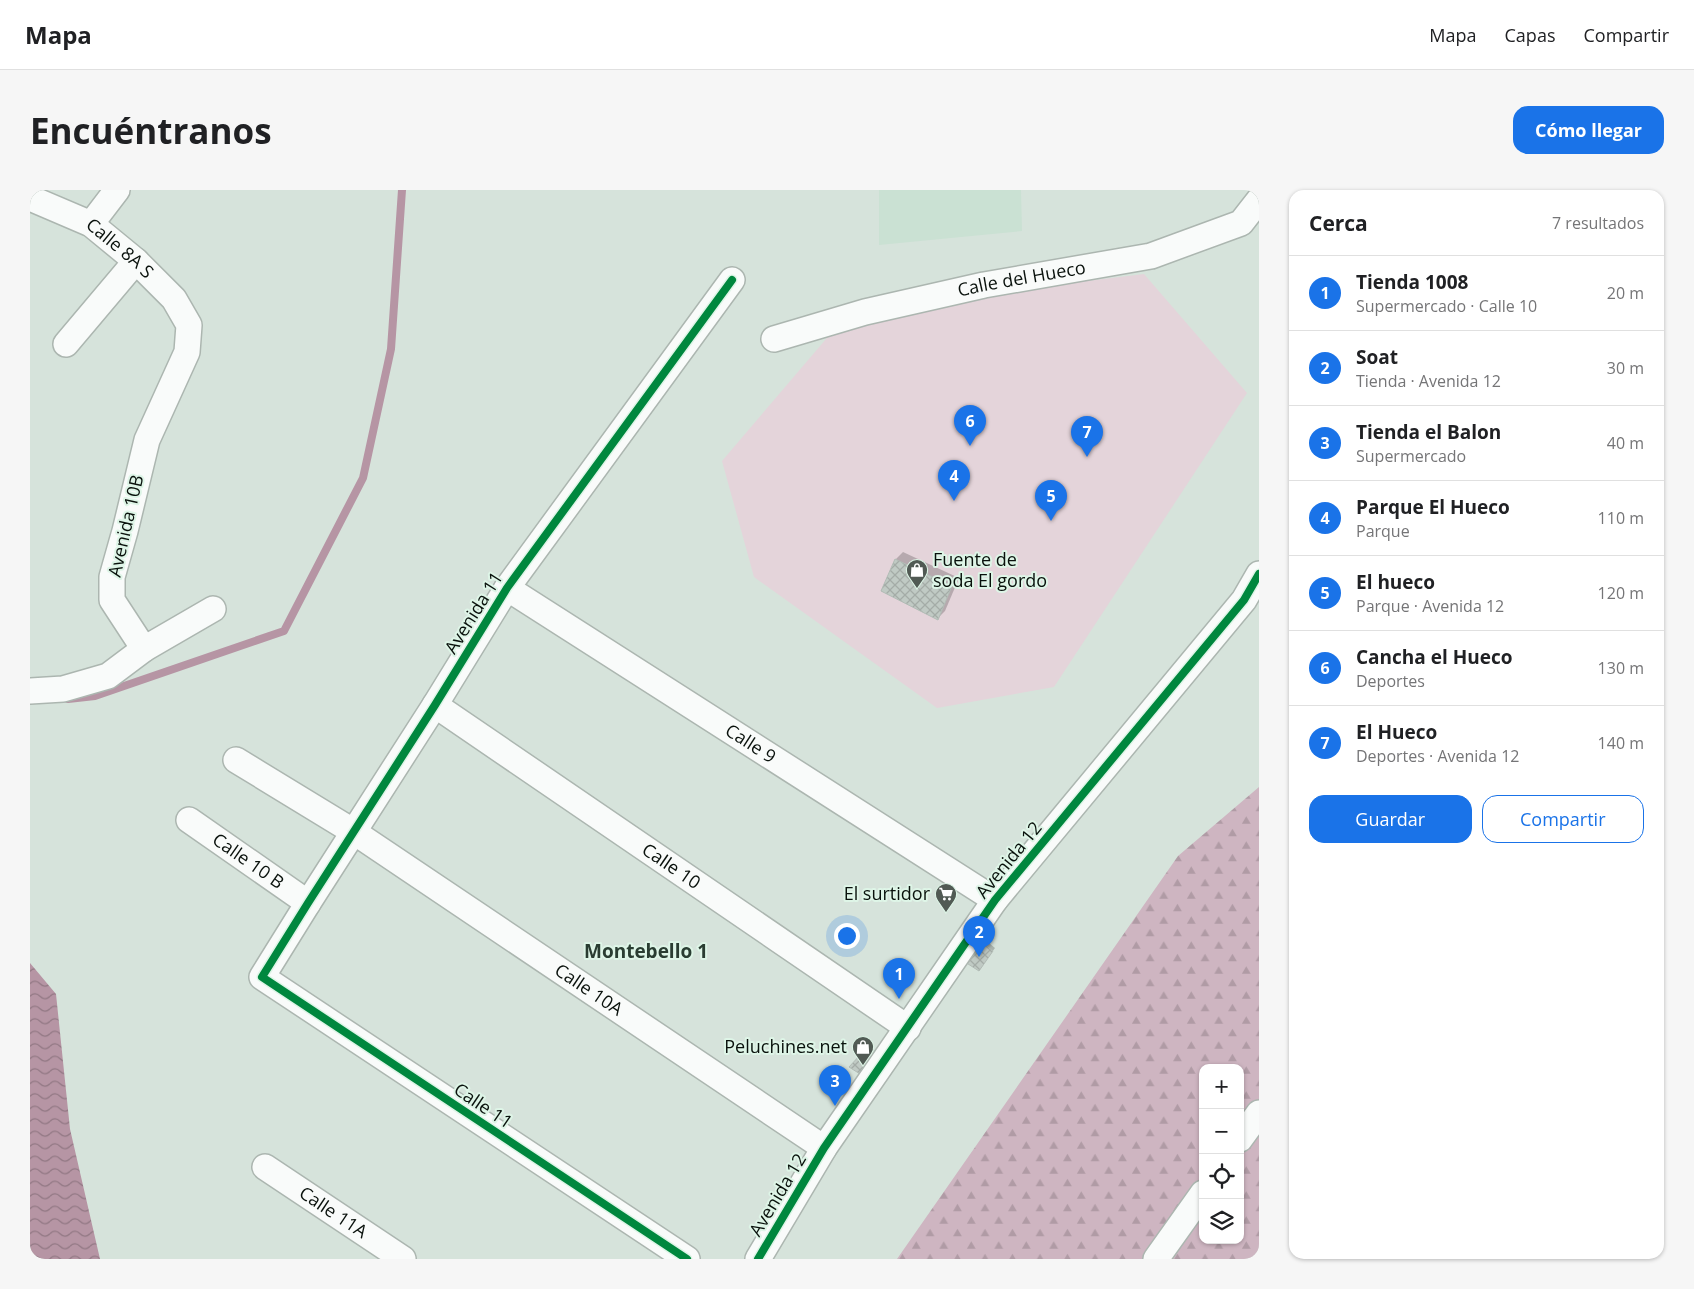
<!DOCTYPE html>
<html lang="es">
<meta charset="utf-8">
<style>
body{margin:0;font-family:"Open Sans",sans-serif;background:#f6f6f6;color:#202124}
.controls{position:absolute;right:15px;bottom:15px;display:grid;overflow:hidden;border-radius:10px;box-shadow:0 1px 4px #0004}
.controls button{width:45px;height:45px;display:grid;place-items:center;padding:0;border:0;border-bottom:1px solid #e0e0e0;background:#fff;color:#202124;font:25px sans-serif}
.you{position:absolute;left:816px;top:745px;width:18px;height:18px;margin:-12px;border:4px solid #fff;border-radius:50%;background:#1a73e8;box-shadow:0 0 0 8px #1a73e833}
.badge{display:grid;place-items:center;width:32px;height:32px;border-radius:50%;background:#1a73e8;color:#fff;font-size:16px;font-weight:700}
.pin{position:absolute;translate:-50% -41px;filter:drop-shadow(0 1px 2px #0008)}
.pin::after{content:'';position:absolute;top:26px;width:18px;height:15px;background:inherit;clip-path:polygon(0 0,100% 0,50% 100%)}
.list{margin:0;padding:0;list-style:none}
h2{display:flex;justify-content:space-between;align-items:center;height:65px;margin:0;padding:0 20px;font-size:21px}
h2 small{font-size:16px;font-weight:400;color:#757577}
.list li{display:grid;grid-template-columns:32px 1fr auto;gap:15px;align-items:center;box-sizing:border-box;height:75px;padding:0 20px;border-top:1px solid #e0e0e0}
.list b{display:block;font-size:19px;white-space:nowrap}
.list p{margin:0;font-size:16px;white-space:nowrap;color:#757577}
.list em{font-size:16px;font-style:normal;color:#757577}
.actions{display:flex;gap:10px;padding:15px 20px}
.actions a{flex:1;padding:11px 0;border:1px solid #1a73e8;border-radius:15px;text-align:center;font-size:18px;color:#1a73e8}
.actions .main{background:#1a73e8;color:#fff}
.icon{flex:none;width:28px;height:28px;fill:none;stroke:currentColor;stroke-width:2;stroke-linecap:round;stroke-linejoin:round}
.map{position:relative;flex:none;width:1229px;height:1069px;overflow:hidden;border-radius:15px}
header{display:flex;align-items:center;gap:30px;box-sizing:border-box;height:70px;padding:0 25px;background:#fff;border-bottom:1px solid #e0e0e0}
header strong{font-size:24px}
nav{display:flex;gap:28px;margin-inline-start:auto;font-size:18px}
.intro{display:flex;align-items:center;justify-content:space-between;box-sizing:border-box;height:120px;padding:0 30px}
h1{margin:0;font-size:35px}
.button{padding:12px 22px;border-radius:15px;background:#1a73e8;color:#fff;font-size:18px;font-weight:700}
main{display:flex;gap:30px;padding:0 30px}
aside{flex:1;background:#fff;border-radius:15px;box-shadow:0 1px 4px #0004}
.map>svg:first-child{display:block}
</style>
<header>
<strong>Mapa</strong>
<nav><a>Mapa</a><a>Capas</a><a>Compartir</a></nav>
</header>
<div class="intro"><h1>Encuéntranos</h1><a class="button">Cómo llegar</a></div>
<main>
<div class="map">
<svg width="1229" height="1069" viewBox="0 0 1229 1069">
<defs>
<pattern id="forest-firs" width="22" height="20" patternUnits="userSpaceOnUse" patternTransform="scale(1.25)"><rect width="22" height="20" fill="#ceb5c1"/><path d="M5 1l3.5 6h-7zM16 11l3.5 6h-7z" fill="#b09ba5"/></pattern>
<pattern id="water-waves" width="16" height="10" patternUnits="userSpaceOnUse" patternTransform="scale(1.25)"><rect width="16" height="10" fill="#b695a4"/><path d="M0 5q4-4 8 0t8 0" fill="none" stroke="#927884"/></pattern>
<pattern id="building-cross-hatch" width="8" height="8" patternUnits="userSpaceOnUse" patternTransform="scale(1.25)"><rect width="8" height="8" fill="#c0cac4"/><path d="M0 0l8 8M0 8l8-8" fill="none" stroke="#a4aca7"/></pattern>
</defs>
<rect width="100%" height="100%" fill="#d6e3db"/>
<path fill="#cae1d3" d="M849 0H991L992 41 849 55Z"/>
<path fill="#e4d4da" d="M1114 84 1217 203 1024 497 907 518 724 387 692 271 808 135 926 107Z"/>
<path fill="url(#forest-firs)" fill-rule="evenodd" d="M1229 597V1069H867L1148 666ZM1173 878H1210V1050H1173Z"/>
<path fill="url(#water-waves)" d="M0 773 26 804 40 939 70 1069H0Z"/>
<g fill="#0003">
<path d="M873 362 929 388 915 421 908 428 853 401 866 369Z"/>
<path d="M953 748 965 758 949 780 936 772Z"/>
<path d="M835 862 850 872 821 877Z"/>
</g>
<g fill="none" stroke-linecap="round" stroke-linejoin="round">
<path stroke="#b695a4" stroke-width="8" d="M38 509 65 506 254 441 333 288 361 159 372 0"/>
</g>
<g fill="url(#building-cross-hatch)" stroke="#b2bcb6">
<path d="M865 369 922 396 908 430 851 401Z"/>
<path d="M949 750 963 761 949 781 935 772Z"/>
<path d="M831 864 847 876 838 889 819 877Z"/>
</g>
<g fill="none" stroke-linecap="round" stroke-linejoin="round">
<g stroke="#acb6b0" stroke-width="28">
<g id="minor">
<path id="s1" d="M0 8 61 34 106 71 144 109 159 135 157 162 117 250 95 341 82 387V410L114 459 183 419"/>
<path d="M61 34 87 0"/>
<path id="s2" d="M744 149 835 122 954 95 1121 66 1211 33 1229 10"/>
<path d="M36 154 106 71"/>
<path id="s3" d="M477 398 965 710"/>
<path d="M0 501 33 499 78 486 114 459"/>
<path id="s4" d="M405 515 878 838"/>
<path id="s5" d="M206 570 324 642 794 958"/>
<path id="s6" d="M159 630 278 713"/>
<path d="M1210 949 1229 923"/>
<path id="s7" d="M235 977 373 1069"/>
<path d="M657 1069 232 787 278 713 405 515 477 398 702 90"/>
<path d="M728 1069 794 958 965 710 1214 410 1229 384"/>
<path d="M1126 1069 1173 1003"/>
</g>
</g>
<use href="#minor" stroke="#f9fbfa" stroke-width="25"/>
<g stroke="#def5e7" stroke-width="11">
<g id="cycleway">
<path d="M657 1069 232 787 278 713 405 515 477 398 702 90"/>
<path d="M728 1069 794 958 965 710 1214 410 1229 384"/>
</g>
</g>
<use href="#cycleway" stroke="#00873e" stroke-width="8"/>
</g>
<defs>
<g id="shop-pin" transform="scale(1.125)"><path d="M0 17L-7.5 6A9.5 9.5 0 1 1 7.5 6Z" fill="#515a54" stroke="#def5e7"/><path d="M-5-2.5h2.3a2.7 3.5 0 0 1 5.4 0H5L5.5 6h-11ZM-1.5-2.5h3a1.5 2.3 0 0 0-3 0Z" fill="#fff"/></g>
<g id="supermarket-pin" transform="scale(1.125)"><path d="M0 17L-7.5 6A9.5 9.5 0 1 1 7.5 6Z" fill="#515a54" stroke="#def5e7"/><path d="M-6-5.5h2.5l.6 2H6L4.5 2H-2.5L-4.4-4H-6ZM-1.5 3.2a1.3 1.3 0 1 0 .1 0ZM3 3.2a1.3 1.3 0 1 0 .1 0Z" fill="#fff"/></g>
</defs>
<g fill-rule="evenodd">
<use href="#shop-pin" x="887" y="380"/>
<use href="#supermarket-pin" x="916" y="704"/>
<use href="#shop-pin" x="833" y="857"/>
</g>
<g text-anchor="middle" stroke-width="4" stroke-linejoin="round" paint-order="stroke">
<g font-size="18" fill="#09110c" stroke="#def5e7">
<text dy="6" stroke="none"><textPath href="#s1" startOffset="104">Calle 8A S</textPath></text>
<text dy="6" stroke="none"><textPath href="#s2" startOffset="255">Calle del Hueco</textPath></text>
<text transform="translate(96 336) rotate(-77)" y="6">Avenida 10B</text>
<text transform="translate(444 423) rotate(-58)" y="6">Avenida 11</text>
<text dy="6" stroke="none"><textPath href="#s3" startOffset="289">Calle 9</textPath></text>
<text transform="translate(979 670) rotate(-51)" y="6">Avenida 12</text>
<text dy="6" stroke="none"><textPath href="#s6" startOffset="72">Calle 10 B</textPath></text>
<text dy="6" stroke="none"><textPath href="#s4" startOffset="286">Calle 10</textPath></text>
<text dy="6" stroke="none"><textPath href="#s5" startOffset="421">Calle 10A</textPath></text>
<text transform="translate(453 916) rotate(34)" y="6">Calle 11</text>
<text transform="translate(748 1005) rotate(-59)" y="6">Avenida 12</text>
<text dy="6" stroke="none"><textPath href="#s7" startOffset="82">Calle 11A</textPath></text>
</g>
<g font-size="18" fill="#09110c" stroke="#def5e7" text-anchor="end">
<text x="903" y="376" text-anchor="start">Fuente de<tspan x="903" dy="21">soda El gordo</tspan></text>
<text x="900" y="710">El surtidor</text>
<text x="817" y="863">Peluchines.net</text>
</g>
<g font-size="19" font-weight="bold" fill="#2a3d32" stroke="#def5e7">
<text x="616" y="768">Montebello 1</text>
</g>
</g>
</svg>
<div class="controls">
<button>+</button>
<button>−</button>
<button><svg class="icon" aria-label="locate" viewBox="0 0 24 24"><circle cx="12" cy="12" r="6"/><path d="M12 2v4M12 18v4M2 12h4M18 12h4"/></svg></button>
<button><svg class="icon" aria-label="layers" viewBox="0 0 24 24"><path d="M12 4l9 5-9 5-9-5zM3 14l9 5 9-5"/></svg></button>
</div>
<div class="you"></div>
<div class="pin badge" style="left:869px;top:809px">1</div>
<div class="pin badge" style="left:949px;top:767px">2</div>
<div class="pin badge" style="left:805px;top:916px">3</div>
<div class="pin badge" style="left:924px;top:311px">4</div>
<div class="pin badge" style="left:1021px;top:331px">5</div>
<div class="pin badge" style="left:940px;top:256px">6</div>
<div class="pin badge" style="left:1057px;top:267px">7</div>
</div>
<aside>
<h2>Cerca<small>7 resultados</small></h2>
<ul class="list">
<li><span class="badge">1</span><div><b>Tienda 1008</b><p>Supermercado · Calle 10</p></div><em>20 m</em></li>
<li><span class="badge">2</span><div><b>Soat</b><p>Tienda · Avenida 12</p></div><em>30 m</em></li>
<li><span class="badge">3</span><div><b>Tienda el Balon</b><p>Supermercado</p></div><em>40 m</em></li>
<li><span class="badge">4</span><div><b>Parque El Hueco</b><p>Parque</p></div><em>110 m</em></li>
<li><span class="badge">5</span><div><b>El hueco</b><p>Parque · Avenida 12</p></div><em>120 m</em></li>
<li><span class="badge">6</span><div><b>Cancha el Hueco</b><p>Deportes</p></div><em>130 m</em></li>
<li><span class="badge">7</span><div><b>El Hueco</b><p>Deportes · Avenida 12</p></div><em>140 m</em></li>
</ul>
<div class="actions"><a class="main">Guardar</a><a>Compartir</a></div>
</aside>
</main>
